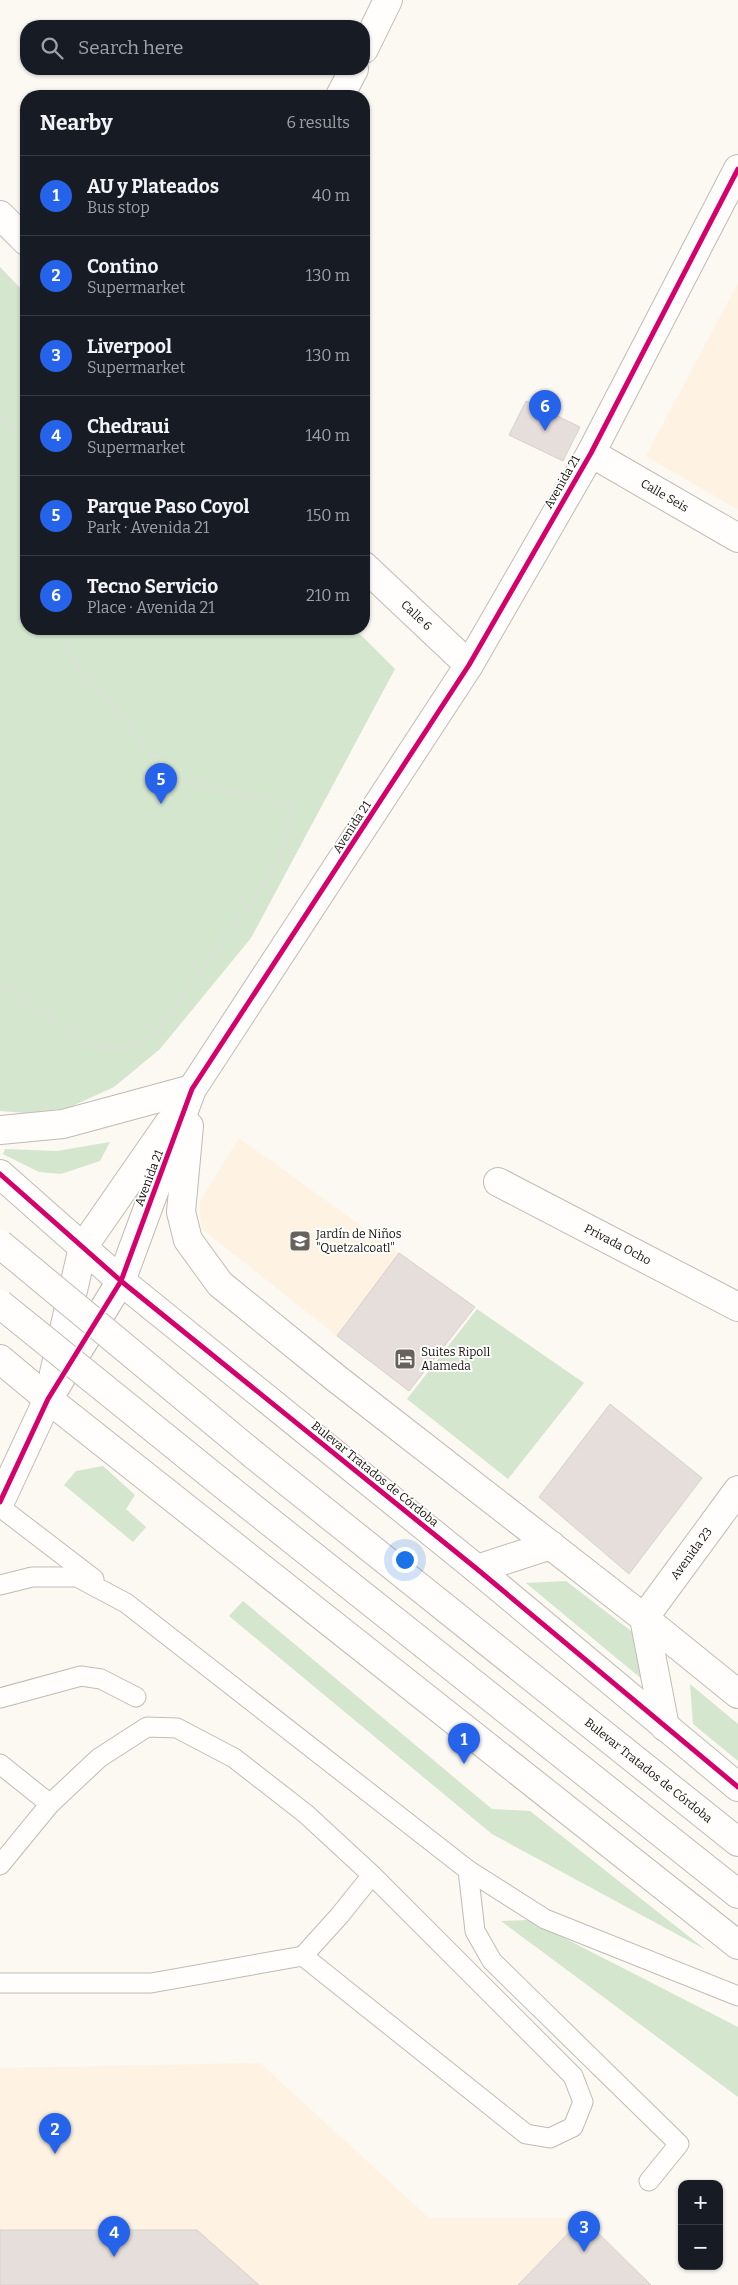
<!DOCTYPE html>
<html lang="en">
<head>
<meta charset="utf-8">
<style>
	:root { --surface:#171b24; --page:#242831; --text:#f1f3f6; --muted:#9ea1a6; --line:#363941; --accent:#2563eb }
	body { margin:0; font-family:Bitter,serif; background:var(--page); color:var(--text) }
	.controls { position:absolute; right:15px; bottom:15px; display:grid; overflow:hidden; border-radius:10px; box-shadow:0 1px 4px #0004 }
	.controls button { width:45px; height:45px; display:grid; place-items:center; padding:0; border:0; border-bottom:1px solid var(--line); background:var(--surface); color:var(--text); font:25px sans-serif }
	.you { position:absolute; left:404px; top:1559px; width:18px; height:18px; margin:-12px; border:4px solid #fff; border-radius:50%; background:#1a73e8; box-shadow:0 0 0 8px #1a73e833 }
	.badge { display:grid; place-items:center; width:32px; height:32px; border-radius:50%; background:var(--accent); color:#fff; font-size:16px; font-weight:700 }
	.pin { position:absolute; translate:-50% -41px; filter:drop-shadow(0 1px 2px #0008) }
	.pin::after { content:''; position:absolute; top:26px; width:18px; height:15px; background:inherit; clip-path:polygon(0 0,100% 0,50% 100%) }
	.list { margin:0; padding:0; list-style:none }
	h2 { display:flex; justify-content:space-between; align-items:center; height:65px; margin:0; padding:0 20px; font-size:21px }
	h2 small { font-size:16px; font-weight:400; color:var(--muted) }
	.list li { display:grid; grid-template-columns:32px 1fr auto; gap:15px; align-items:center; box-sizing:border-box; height:80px; padding:0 20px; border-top:1px solid var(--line) }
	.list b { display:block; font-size:19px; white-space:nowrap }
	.list p { margin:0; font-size:16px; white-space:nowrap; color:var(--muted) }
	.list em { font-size:16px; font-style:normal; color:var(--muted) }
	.icon { flex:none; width:28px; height:28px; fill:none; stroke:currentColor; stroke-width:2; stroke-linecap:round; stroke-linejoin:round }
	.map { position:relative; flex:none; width:738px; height:2285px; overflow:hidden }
	.search { position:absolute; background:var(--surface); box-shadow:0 1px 4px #0004; left:20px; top:20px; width:350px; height:55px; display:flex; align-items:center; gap:12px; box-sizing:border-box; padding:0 18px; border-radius:20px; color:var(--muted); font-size:19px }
	.panel { position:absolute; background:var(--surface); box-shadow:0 1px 4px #0004; left:20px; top:90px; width:350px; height:545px; border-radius:20px }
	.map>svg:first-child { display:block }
	.built { fill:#fef3e2 }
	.green { fill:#d4e6ce }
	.building { fill:#e6deda; stroke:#d8d0cc }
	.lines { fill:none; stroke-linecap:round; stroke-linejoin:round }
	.service-casing { stroke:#c0bbb4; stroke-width:21 }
	.minor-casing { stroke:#c0bbb4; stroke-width:30 }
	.tertiary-casing { stroke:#c0bbb4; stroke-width:30 }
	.secondary-casing { stroke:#c0bbb4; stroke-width:30 }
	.path { stroke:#e0dedd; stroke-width:3; stroke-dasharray:2.5 4; stroke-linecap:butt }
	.service { stroke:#fffefd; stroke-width:19 }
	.minor { stroke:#fffefd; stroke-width:28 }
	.tertiary { stroke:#fffefd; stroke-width:28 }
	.secondary { stroke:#fffefd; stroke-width:28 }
	.secondary-bridge-casing { stroke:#c0bbb4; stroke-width:30; stroke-linecap:butt }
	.secondary-bridge { stroke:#fffefd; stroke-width:28 }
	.cycleway-casing { stroke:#fff; stroke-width:8 }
	.cycleway { stroke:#d6006c; stroke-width:5 }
	.labels { text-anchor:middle; stroke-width:4; stroke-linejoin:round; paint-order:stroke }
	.street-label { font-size:12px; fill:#171109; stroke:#fff }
	.poi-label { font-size:12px; fill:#171109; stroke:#fff; text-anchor:start }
</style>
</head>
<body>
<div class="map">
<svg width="738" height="2285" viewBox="0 0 738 2285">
	<rect width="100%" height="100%" fill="#fcf8f2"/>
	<g class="built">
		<polygon points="738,283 738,510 646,456"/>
		<polygon points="239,1138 399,1253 337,1336 202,1229 199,1203"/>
		<polygon points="260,2063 429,2218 583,2218 518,2285 259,2285 197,2230 0,2230 0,2068"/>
	</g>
	<g class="green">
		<polygon points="0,267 26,294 26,629 355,629 395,669 251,938 160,1049 114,1087 68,1108 26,1113 0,1111"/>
		<polygon points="110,1142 100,1161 61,1174 39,1172 3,1154 5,1149 57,1151"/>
		<polygon points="477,1309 584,1383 508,1479 407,1399"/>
		<polygon points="103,1466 135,1495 126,1509 146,1527 133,1542 64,1485 76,1471"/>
		<polygon points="566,1581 635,1634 643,1680 526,1583"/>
		<polygon points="243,1601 492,1809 530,1811 706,1950 492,1834 229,1616"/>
		<polygon points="690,1684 738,1724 738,1761 693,1724"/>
		<polygon points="529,1920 738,2027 738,2097 501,1921"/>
	</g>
	<g class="building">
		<polygon points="526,401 580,427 563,461 509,435"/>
		<polygon points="399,1253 475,1307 409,1391 337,1336"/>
		<polygon points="610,1404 702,1478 629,1574 539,1497"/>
		<polygon points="583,2218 651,2285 518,2285"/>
		<polygon points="0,2230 197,2230 259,2285 0,2285"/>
	</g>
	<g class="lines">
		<g class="service-casing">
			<g id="service">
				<polyline points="0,1507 94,1579"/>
				<polyline points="0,1585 32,1577 77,1577 126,1603 468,1870 545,1919 738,1996"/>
				<polyline points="0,1698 81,1676 101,1679 136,1697"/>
				<polyline points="0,1764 50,1804"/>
				<polyline points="0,1865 50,1804 99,1758 147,1727 177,1728 234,1758 306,1814 372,1875 340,1915 303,1956"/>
				<polyline points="468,1870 475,1931 492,1961 679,2144 649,2181"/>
				<polyline points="0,1983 151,1983 303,1956 526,2134 550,2138 573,2127 583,2102 573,2076 372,1875"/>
			</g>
		</g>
		<g class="minor-casing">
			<g id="minor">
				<polyline points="0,215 26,241"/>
				<path id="s1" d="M591 453 738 538"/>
				<path id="s2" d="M498 1182 738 1307"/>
				<path id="s3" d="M644 1618 738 1490"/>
			</g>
		</g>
		<g class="tertiary-casing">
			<g id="tertiary">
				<polyline points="364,49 388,0"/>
				<polyline points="340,96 354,69"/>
				<path id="s4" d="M364 566 469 665"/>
				<polyline points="189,1126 181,1212 188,1240 220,1284 337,1379 644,1618 738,1694"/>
				<polyline points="0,1130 63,1124 192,1089"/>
				<polyline points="0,1174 121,1281 477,1569 738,1787"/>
				<polyline points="0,1359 48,1399 738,1945"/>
				<polyline points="54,1373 83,1247 169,1123"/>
				<polyline points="0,1502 48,1399 121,1281 192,1089 469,665 591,453 738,169"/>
				<polyline points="477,1569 551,1545"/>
				<polyline points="644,1618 665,1727"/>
			</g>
		</g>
		<g class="secondary-casing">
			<g id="secondary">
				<path id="s5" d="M254 1455 738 1842"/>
				<polyline points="230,1490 738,1894"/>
			</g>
		</g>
		<g class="path">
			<polyline points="0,418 26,440"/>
			<polyline points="0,983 89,1045 135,1048 160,1028 275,870 293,805 173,778 86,677 64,645 62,629"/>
		</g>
		<use href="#service" class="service"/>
		<use href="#minor" class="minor"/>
		<use href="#tertiary" class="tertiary"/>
		<use href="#secondary" class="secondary"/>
		<g class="secondary-bridge-casing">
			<g id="secondary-bridge">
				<polyline points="0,1244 254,1455"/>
				<polyline points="0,1304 230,1490"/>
			</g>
		</g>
		<use href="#secondary-bridge" class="secondary-bridge"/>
		<g class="cycleway-casing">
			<g id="cycleway">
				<polyline points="0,1174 121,1281 477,1569 738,1787"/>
				<polyline points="0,1502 48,1399 121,1281 192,1089 469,665 591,453 738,169"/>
			</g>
		</g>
		<use href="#cycleway" class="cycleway"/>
	</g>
	<defs>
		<g id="school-square" transform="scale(1.125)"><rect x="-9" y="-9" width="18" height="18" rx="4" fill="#67625b" stroke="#fff"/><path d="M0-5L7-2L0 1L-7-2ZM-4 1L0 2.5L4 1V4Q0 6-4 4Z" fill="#fff"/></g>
		<g id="hotel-square" transform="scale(1.125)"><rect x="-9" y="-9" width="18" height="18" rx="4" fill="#67625b" stroke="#fff"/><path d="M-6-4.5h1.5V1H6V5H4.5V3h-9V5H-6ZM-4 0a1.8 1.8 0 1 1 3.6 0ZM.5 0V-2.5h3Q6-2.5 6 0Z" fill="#fff"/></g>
	</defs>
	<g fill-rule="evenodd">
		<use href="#school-square" x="300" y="1241"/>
		<use href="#hotel-square" x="405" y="1359"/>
	</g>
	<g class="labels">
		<g class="street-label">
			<text transform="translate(562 482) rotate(-60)" y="4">Avenida 21</text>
			<text dy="4" stroke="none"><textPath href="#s1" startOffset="85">Calle Seis</textPath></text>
			<text dy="4" stroke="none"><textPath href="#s4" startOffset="72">Calle 6</textPath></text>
			<text transform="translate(352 827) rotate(-57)" y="4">Avenida 21</text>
			<text transform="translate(149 1178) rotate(-69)" y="4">Avenida 21</text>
			<text dy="4" stroke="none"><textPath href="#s2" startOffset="135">Privada Ocho</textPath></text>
			<text transform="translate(375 1474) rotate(39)" y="4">Bulevar Tratados de Córdoba</text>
			<text dy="4" stroke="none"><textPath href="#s3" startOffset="80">Avenida 23</textPath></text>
			<text dy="4" stroke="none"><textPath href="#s5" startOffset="505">Bulevar Tratados de Córdoba</textPath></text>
		</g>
		<g class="poi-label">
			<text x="316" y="1238">Jardín de Niños<tspan x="316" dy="14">"Quetzalcoatl"</tspan></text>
			<text x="421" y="1356">Suites Ripoll<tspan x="421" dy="14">Alameda</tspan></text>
		</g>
	</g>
</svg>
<div class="controls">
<button>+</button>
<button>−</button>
</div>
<div class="you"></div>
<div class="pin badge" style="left:464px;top:1764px">1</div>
<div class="pin badge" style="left:55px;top:2154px">2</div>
<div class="pin badge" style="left:584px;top:2252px">3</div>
<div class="pin badge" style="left:114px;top:2257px">4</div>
<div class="pin badge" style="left:161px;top:804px">5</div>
<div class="pin badge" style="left:545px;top:431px">6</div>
<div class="search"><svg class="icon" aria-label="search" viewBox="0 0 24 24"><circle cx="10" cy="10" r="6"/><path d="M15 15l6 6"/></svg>Search here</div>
<section class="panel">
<h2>Nearby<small>6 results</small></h2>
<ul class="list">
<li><span class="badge">1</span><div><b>AU y Plateados</b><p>Bus stop</p></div><em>40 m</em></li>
<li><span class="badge">2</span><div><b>Contino</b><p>Supermarket</p></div><em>130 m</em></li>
<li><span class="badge">3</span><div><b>Liverpool</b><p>Supermarket</p></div><em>130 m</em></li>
<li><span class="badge">4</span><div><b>Chedraui</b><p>Supermarket</p></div><em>140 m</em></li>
<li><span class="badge">5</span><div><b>Parque Paso Coyol</b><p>Park · Avenida 21</p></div><em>150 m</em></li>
<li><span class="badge">6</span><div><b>Tecno Servicio</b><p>Place · Avenida 21</p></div><em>210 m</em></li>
</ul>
</section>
</div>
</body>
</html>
